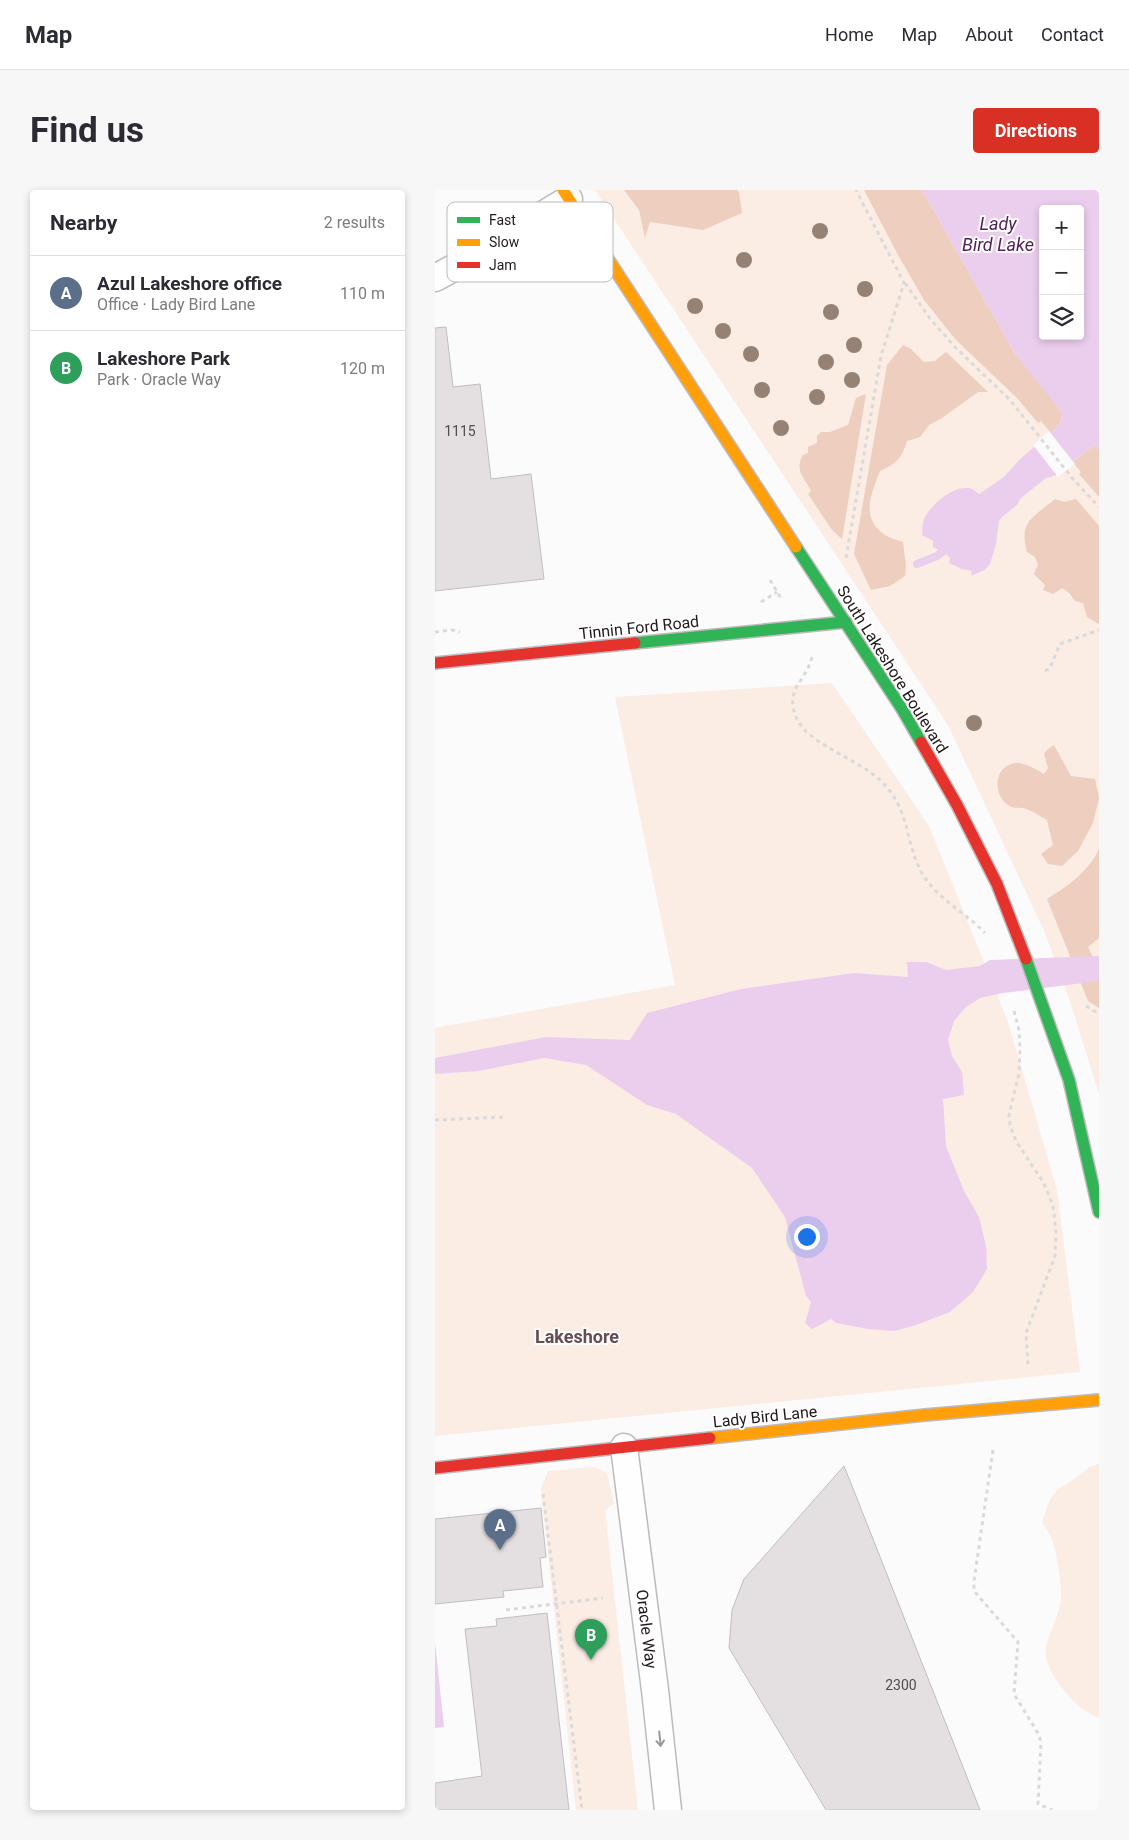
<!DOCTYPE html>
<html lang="en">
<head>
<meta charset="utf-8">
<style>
	:root { --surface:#fff; --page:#f7f7f7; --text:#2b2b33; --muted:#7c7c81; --line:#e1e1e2; --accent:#d93025 }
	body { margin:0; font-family:Roboto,sans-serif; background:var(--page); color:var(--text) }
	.controls { position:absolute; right:15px; top:15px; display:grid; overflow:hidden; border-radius:5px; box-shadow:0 2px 8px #0003 }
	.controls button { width:45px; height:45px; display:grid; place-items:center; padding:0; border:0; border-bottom:1px solid var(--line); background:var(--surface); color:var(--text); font:25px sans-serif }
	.you { position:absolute; left:371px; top:1046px; width:18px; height:18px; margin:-12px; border:4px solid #fff; border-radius:50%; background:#1a73e8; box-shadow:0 0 0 8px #1a73e833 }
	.badge { display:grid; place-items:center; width:32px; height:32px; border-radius:50%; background:var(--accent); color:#fff; font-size:16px; font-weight:700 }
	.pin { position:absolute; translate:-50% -41px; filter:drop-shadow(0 1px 2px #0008) }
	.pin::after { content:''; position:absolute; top:26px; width:18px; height:15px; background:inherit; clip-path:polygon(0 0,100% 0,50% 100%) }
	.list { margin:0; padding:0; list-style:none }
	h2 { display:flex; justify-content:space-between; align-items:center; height:65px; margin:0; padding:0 20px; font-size:21px }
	h2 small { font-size:16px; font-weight:400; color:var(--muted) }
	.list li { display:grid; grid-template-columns:32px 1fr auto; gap:15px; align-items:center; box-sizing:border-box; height:75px; padding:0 20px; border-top:1px solid var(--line) }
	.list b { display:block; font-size:19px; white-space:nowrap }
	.list p { margin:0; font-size:16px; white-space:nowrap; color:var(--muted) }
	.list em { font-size:16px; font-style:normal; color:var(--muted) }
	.icon { flex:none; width:28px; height:28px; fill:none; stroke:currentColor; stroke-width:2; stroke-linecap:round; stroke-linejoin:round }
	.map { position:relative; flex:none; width:664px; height:1620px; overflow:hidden; border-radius:5px }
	header { display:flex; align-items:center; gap:30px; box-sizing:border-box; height:70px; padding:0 25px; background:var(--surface); border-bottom:1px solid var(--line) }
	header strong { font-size:24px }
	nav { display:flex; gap:28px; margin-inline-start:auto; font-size:18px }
	.intro { display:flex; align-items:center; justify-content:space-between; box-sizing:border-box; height:120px; padding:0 30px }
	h1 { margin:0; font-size:35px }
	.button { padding:12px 22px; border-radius:5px; background:var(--accent); color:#fff; font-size:18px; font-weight:700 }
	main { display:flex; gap:30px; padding:0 30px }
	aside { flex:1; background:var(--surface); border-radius:5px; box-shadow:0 2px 8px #0003 }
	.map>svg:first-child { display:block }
	.green { fill:#fbece4 }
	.forest { fill:#eecebe }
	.water { fill:#ebceee; fill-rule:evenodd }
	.pier { fill:#fbfbfb }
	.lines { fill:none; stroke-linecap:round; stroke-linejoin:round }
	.stream { stroke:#ebceee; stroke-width:8 }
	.building { fill:#e4e0e2; stroke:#c2bec0 }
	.street-casing { stroke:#bebabb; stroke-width:29 }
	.fast-casing { stroke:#bebabb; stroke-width:14 }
	.slow-casing { stroke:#bebabb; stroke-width:14 }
	.jam-casing { stroke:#bebabb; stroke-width:14 }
	.path { stroke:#dadada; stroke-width:3; stroke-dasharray:4 4; stroke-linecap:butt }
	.street { stroke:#fefefe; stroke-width:26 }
	.fast { stroke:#30b455; stroke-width:11 }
	.slow { stroke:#ff9f0a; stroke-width:11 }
	.jam { stroke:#e5322d; stroke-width:11 }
	.tree { fill:#968175 }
	.oneway { stroke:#9b9798 }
	.labels { text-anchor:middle; stroke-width:4; stroke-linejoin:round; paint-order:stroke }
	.number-label { font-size:14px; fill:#534b4d }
	.street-label { font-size:16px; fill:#23191b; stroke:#fff }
	.water-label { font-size:18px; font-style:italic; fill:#53215a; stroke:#fff }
	.neighbourhood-label { font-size:18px; font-weight:bold; fill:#654d52; stroke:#fff }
	.key { fill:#fff; stroke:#bdbabb; stroke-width:1 }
	.key-label { font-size:14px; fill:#23191b }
</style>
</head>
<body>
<header>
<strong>Map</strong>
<nav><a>Home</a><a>Map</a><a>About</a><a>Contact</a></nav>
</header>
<div class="intro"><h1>Find us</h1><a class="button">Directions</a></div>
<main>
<aside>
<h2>Nearby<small>2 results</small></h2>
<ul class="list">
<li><span class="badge" style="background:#5c6f8a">A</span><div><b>Azul Lakeshore office</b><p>Office · Lady Bird Lane</p></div><em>110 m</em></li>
<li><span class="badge" style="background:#2e9e5b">B</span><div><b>Lakeshore Park</b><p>Park · Oracle Way</p></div><em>120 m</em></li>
</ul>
</aside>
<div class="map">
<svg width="664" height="1620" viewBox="0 0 664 1620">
	<rect width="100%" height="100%" fill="#fbfbfb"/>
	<g class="green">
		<polygon points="160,0 515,0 581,131 664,199 664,904 635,811 610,743 513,535"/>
		<polygon points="397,493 494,636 573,832 622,1000 645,1182 0,1246 0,838 240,795 180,507"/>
		<path d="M664 1274V1528C643 1522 607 1481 611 1458 614 1440 626 1425 626 1406 626 1390 622 1364 617 1349 614 1343 610 1337 607 1332L615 1309 623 1299 641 1288 654 1277Z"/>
		<polygon points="160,1277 172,1283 179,1314 170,1320 203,1620 141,1620 106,1298 113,1281"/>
	</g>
	<g class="forest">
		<polygon points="189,0 302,0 304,2 307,23 268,40 215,32 210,48 204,20"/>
		<path d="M429 0H487L579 162 627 222C627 231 623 237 616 243L606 231 603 233 582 208 521 150 489 110 463 65Z"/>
		<path d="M468 155 476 159 489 172 500 171 511 162 553 202H543L507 228 494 235 485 247 472 251C467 268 461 274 445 281 436 304 425 328 450 345 454 348 462 350 468 352L471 376 470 386 455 396 436 400 419 364 452 175Z"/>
		<path d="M431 204 407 349 397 340 373 304 376 301C369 286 359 281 368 265L373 263V257L382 253V246L386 242H395L413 235 421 208Z"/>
		<polygon points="659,255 664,260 664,307 644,284 646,282 638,272"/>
		<path d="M620 309 629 312 641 309 664 336V434L652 427 648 413 640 411 634 403 627 398 618 404 608 400 610 395 599 384 603 375 600 367 592 362C583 331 599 327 620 309Z"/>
		<path d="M619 555 636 586 660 589 664 608 658 633 643 661 627 676 613 674 606 664 618 655 612 630C605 626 598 621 591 619 584 616 579 620 573 615 559 605 558 581 576 574 586 570 601 579 609 584L613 578 609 564 612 560Z"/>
		<path d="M664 659V748L653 757 664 780V818L653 811 612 709C633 696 653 682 664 659Z"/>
	</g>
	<g class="water">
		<path d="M487 0H664V260L659 255 622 285 611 288 586 308 582 315 567 327 564 331 561 354 555 374 550 380 536 386 537 381 527 379 514 373 515 368 511 364 498 357V351L487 345C488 340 487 334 489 329 495 316 515 298 530 298 536 297 540 301 544 304L569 287 583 271 618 241 623 236 627 227 626 222 579 162ZM608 19H645V146H608Z"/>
		<polygon points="664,766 664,791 568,803 545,808 531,817 519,831 513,850 517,866 527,882 529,905 508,909 511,956 529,1001 544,1027 551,1056 552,1079 538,1102 515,1122 481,1135 459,1141 433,1139 401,1133 396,1129 377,1139 370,1133 376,1112 371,1106 350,1027 317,978 241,924 212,915 151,875 109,868 44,881 0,884 0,868 111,847 195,850 212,823 306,799 419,783 473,787 472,772 491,772 511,780 545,776 555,770"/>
		<polygon points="0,1452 9,1537 0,1538"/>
	</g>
	<polygon class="pier" points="614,241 640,274 623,287 598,255"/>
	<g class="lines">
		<polyline class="stream" points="482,374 502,366 515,356"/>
	</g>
	<g class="building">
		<polygon points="11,137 18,197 45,194 56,289 96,284 109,389 0,401 0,138"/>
		<polygon points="409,1276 421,1306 545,1620 391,1620 294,1458 297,1420 309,1389"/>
		<polygon points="106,1318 111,1367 105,1368 108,1397 68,1401 69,1407 0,1414 0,1329"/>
		<polygon points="112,1423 134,1620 0,1620 0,1593 47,1586 30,1439 62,1436 61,1429"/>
	</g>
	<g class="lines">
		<g class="street-casing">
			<g id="street">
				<polyline points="0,88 35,69 134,9"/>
				<polyline points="189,1257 220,1500 233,1620"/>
			</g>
		</g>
		<g class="fast-casing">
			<g id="fast">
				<polyline points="361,357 467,519 486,552"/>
				<polyline points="200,453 411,432"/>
				<polyline points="591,769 634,890 664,1022"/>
			</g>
		</g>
		<g class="slow-casing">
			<g id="slow">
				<polyline points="128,0 361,357"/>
				<polyline points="275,1248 490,1225 664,1210"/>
			</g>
		</g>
		<g class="jam-casing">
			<g id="jam">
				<polyline points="0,473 200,453"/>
				<polyline points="486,552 522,615 562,694 591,769"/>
				<polyline points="0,1278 275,1248"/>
			</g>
		</g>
		<g class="path">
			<polyline points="470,93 496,130 520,157 575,210 638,289 664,317"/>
			<polyline points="411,368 446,166 469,93 421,0"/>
			<polyline points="335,390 347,410"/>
			<polyline points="326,412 342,402"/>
			<polyline points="0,442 17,440 25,442"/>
			<path d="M377 467C371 492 348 499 362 529 373 554 425 570 446 591 476 620 469 651 487 683 502 709 530 722 550 743"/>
			<polyline points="610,481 615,478 625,454 664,440"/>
			<polyline points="651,816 664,824"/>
			<polyline points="579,821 584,840 585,859 584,883 574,925 575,935 581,951 608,992 618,1015 621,1042 620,1066 591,1143 593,1175"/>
			<polyline points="0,930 72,927"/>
			<polyline points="558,1260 539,1391 539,1401 583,1452 579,1504 604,1545 606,1552 603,1614 617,1620"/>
			<polyline points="108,1304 147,1620"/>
			<polyline points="71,1420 168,1408"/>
		</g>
		<use href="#street" class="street"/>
		<use href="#fast" class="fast"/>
		<use href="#slow" class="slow"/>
		<use href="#jam" class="jam"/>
	</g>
	<g class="tree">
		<circle cx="385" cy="41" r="8"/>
		<circle cx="309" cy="70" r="8"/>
		<circle cx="430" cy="99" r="8"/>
		<circle cx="260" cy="116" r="8"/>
		<circle cx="396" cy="122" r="8"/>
		<circle cx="288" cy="141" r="8"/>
		<circle cx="419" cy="155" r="8"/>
		<circle cx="316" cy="164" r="8"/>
		<circle cx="391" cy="172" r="8"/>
		<circle cx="417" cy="190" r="8"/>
		<circle cx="327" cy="200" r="8"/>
		<circle cx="382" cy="207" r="8"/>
		<circle cx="346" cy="238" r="8"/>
		<circle cx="539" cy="533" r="8"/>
	</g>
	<defs><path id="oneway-shaft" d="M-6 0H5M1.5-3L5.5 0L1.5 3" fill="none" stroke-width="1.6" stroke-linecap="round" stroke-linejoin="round" transform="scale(1.25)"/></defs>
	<use class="oneway" href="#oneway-shaft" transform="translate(225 1549) rotate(84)"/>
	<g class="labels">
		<g class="number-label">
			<text x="25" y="246">1115</text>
			<text x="466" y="1500">2300</text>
		</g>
		<g class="street-label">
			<text transform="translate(204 437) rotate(-6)" y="6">Tinnin Ford Road</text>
			<text transform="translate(458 479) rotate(58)" y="6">South Lakeshore Boulevard</text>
			<text transform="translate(330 1226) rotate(-6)" y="6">Lady Bird Lane</text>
			<text transform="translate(212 1439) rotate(83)" y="6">Oracle Way</text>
		</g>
		<g class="water-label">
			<text x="563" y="40">Lady<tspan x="563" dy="21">Bird Lake</tspan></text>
		</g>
		<g class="neighbourhood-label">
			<text x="142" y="1153">Lakeshore</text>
		</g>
	</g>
	<rect x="12" y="12" width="166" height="80" rx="8" class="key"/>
	<rect x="22" y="27" width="23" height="6" fill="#30b455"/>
	<rect x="22" y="49" width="23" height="7" fill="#ff9f0a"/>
	<rect x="22" y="72" width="23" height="6" fill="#e5322d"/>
	<g class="key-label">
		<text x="54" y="35">Fast</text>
		<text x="54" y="57">Slow</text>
		<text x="54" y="80">Jam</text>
	</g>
</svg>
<div class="controls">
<button>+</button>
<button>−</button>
<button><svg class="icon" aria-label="layers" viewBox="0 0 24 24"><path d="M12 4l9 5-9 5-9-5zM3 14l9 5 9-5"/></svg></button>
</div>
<div class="you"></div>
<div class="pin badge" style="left:65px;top:1360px;background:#5c6f8a">A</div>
<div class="pin badge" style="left:156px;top:1470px;background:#2e9e5b">B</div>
</div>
</main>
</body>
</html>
